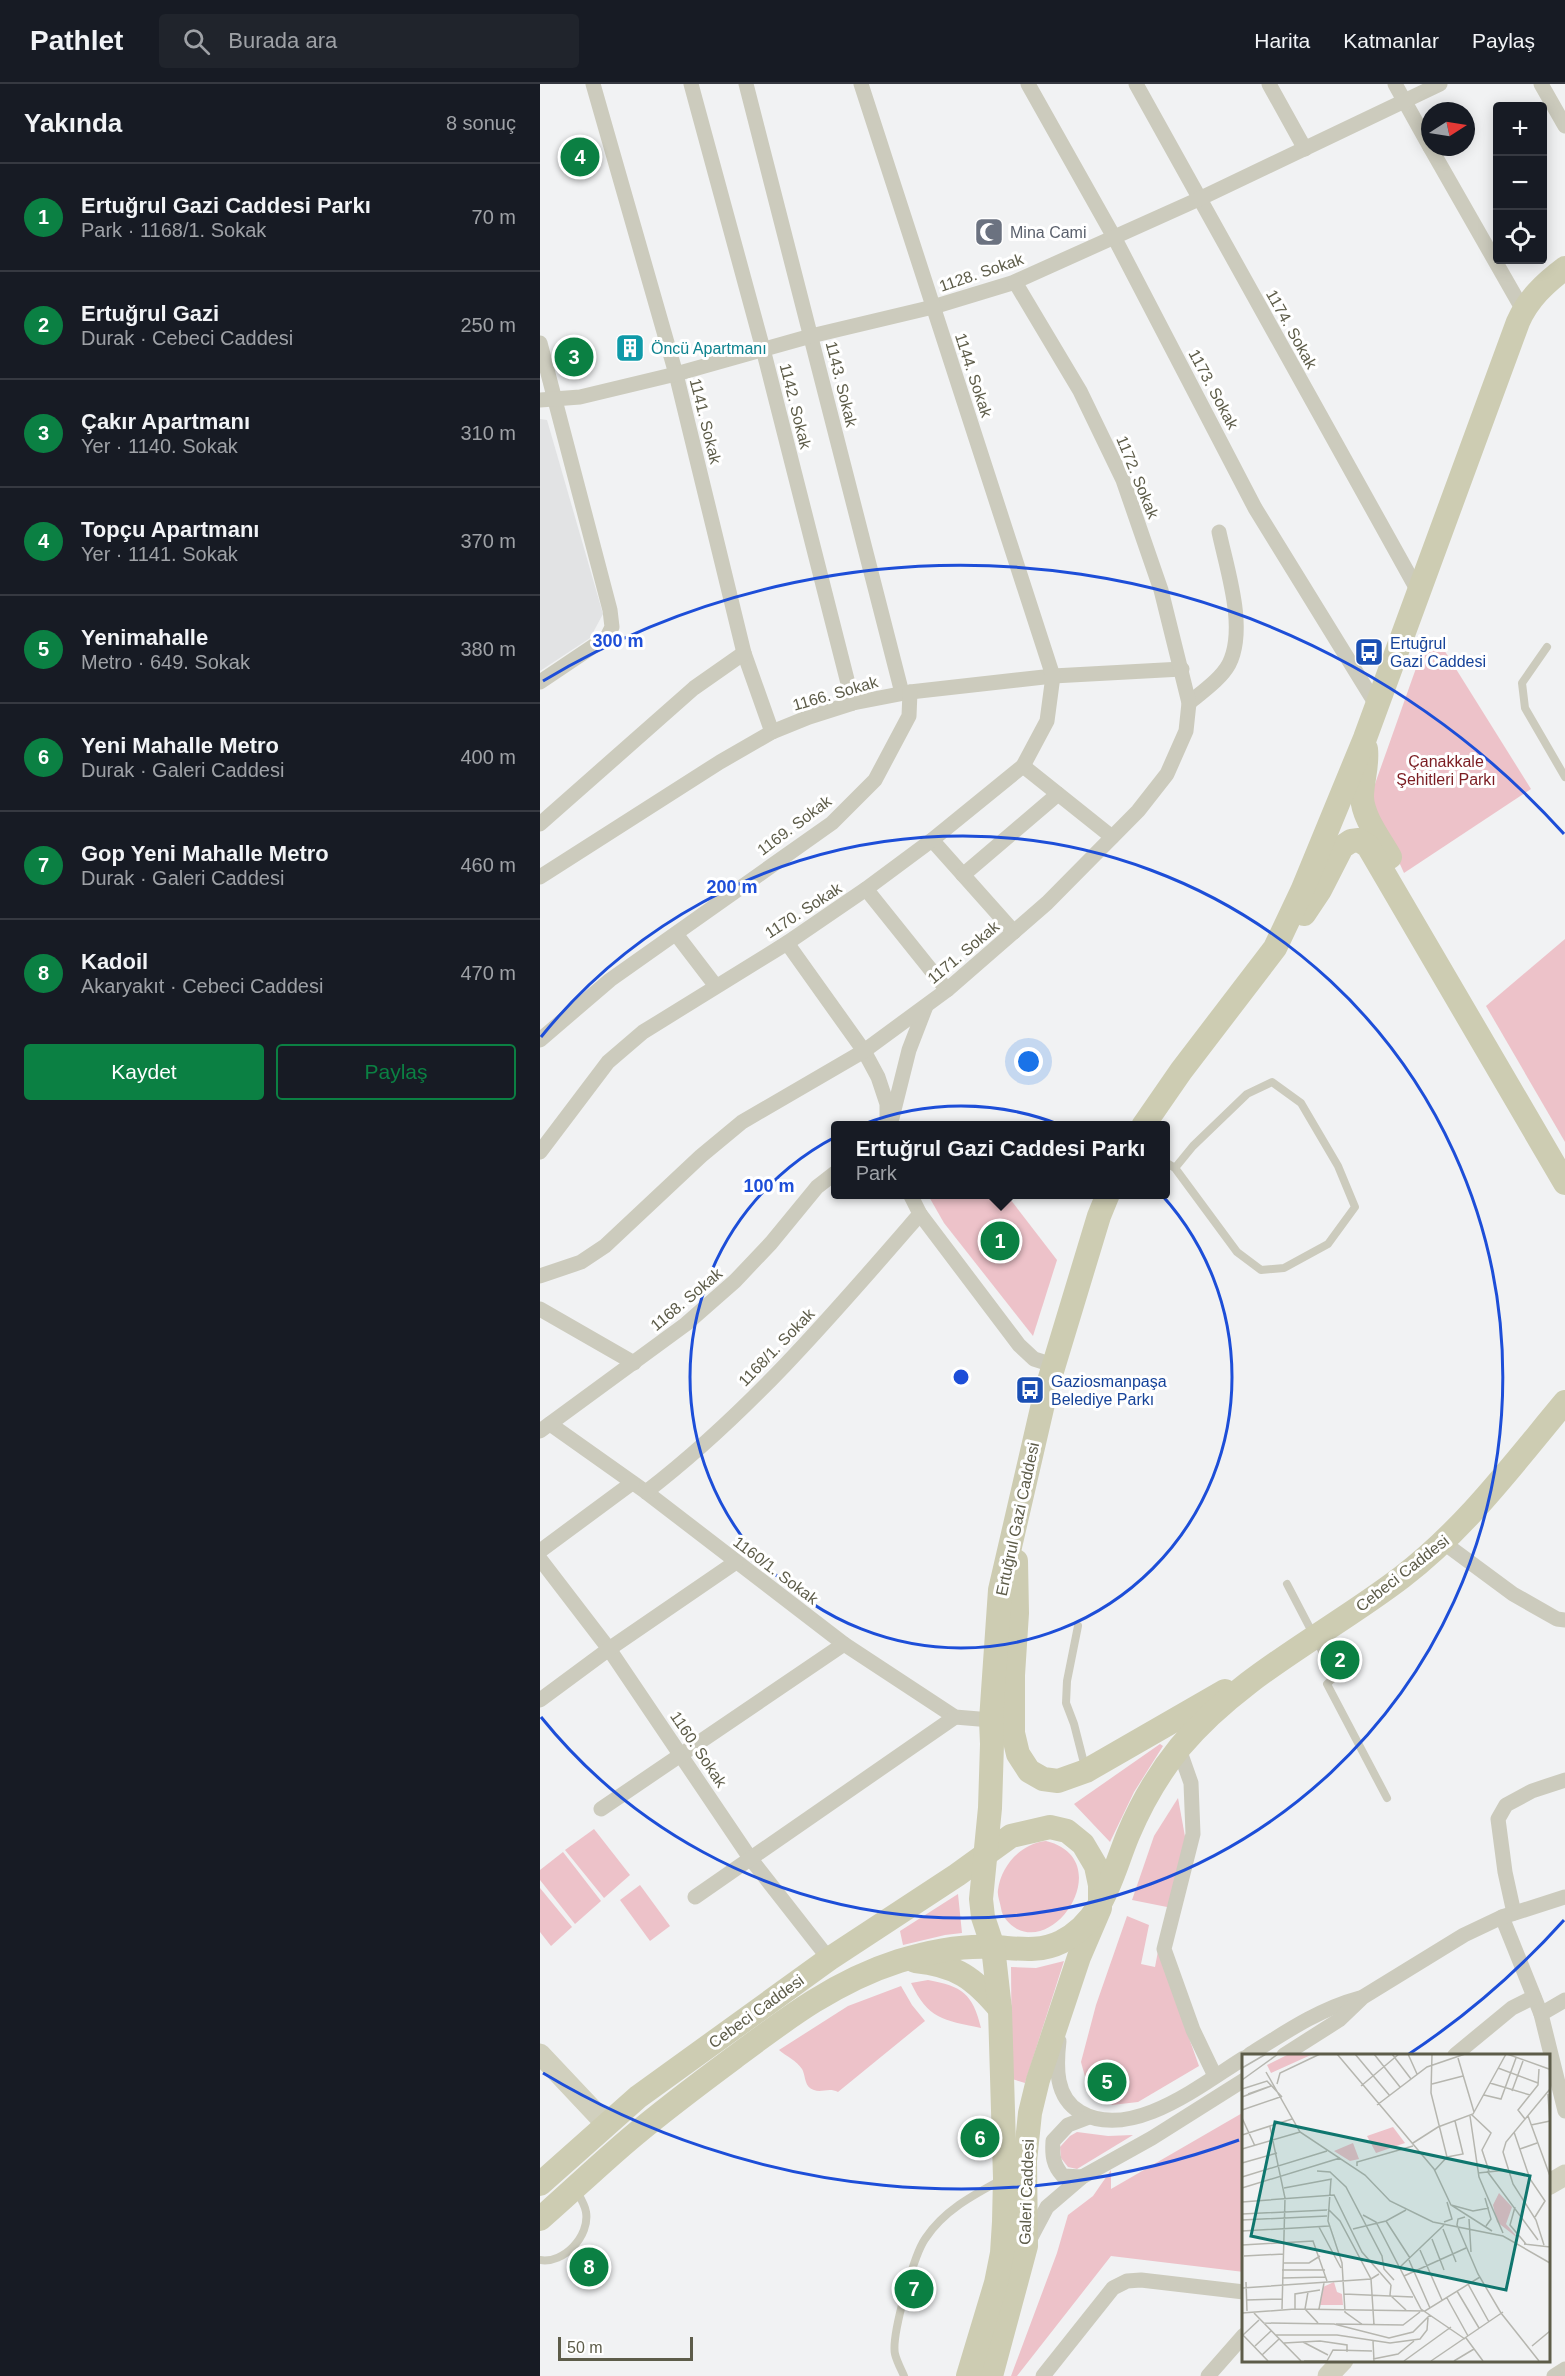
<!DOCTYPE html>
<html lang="tr">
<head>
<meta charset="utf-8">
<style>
	:root { --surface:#171b24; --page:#20242c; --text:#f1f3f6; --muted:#9ea1a6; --line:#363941; --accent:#0b8043 }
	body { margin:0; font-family:Arial,sans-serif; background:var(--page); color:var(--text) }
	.controls { position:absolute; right:18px; top:18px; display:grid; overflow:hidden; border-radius:6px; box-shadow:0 3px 15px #0003 }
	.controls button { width:54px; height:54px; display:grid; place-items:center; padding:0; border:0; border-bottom:2px solid var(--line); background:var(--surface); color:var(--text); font:30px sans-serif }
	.compass { position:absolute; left:881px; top:18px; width:54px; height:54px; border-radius:50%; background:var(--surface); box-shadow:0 3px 15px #0003; rotate:78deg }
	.scale { position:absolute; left:18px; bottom:15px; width:135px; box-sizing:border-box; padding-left:6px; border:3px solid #5d5c49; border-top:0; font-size:16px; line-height:21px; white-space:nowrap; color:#5d5c49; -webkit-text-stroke:4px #fff; paint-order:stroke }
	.you { position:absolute; left:489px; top:978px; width:21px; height:21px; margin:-15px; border:4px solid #fff; border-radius:50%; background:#1a73e8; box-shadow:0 0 0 9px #1a73e833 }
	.badge { display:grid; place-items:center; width:39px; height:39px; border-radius:50%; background:var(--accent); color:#fff; font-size:20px; font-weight:700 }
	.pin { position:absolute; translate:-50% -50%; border:3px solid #fff; box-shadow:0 2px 6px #0006 }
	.popup { position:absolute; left:291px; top:1037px; width:339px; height:78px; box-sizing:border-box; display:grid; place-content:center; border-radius:6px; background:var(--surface); filter:drop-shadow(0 2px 4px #0005); font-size:20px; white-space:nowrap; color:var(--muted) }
	.popup b { font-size:22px; color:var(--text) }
	.popup::after { content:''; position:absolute; left:50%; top:100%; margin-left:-12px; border:12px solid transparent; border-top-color:var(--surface) }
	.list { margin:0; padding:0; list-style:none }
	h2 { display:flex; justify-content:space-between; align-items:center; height:78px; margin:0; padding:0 24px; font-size:26px }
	h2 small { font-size:20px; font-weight:400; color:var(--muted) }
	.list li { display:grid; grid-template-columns:39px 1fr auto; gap:18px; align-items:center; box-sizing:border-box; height:108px; padding:0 24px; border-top:2px solid var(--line) }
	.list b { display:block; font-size:22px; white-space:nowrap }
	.list p { margin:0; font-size:20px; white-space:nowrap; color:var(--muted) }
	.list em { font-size:20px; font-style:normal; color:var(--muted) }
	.actions { display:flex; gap:12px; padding:18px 24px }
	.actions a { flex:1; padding:14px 0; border:2px solid var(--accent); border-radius:6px; text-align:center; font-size:21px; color:var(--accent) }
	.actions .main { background:var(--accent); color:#fff }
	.icon { flex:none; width:33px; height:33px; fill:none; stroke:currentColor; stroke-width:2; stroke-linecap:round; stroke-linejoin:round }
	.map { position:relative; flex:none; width:1025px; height:2292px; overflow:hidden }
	header { display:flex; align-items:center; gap:36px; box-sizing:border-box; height:84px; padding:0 30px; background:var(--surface); border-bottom:2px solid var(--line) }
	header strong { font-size:28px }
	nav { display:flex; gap:33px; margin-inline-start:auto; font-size:21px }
	.search { width:420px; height:54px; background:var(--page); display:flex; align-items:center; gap:15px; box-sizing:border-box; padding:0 21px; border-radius:6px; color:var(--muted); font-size:22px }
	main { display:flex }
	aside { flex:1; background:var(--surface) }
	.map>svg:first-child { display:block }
	.education { fill:#e2e3e4 }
	.green { fill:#edc2c9 }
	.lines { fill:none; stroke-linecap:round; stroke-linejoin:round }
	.lane { stroke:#cccbbd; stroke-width:8 }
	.street { stroke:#cccbbd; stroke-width:15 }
	.secondary { stroke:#d1d0be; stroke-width:21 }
	.primary { stroke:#cdccb2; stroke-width:24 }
	.ring { fill:none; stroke:#1d4ed8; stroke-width:3 }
	.labels { text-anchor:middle; stroke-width:6; stroke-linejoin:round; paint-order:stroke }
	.worship-label { font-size:16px; fill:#5b616d; stroke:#fff; text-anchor:start }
	.street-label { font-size:16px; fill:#5d5c49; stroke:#fff }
	.culture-label { font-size:16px; fill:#0d838f; stroke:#fff; text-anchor:start }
	.transit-label { font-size:16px; fill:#164399; stroke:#fff; text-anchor:start }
	.park-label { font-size:16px; fill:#7b1d22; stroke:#fff }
	.inset-road { fill:none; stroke:#b6b6af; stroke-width:1.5 }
	.view { fill:#0f766e; fill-opacity:0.15; stroke:#0f766e; stroke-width:3 }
	.inset-edge { fill:none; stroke:#5d5c49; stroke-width:3 }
	.centre { fill:#1d4ed8; stroke:#fff; stroke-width:3 }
	.ring-label { font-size:18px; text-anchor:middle; font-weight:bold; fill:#1d4ed8; stroke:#fff; stroke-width:6; stroke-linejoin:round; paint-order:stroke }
</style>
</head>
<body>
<header>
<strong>Pathlet</strong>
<div class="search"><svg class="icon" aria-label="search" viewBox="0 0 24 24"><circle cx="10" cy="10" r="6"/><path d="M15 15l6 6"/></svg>Burada ara</div>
<nav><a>Harita</a><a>Katmanlar</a><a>Paylaş</a></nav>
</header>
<main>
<aside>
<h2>Yakında<small>8 sonuç</small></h2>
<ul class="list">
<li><span class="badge">1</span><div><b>Ertuğrul Gazi Caddesi Parkı</b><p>Park · 1168/1. Sokak</p></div><em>70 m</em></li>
<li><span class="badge">2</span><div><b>Ertuğrul Gazi</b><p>Durak · Cebeci Caddesi</p></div><em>250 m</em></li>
<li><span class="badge">3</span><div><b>Çakır Apartmanı</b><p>Yer · 1140. Sokak</p></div><em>310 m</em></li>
<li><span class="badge">4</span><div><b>Topçu Apartmanı</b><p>Yer · 1141. Sokak</p></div><em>370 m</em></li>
<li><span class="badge">5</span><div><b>Yenimahalle</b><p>Metro · 649. Sokak</p></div><em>380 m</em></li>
<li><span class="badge">6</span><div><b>Yeni Mahalle Metro</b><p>Durak · Galeri Caddesi</p></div><em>400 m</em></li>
<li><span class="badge">7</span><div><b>Gop Yeni Mahalle Metro</b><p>Durak · Galeri Caddesi</p></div><em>460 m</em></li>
<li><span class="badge">8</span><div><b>Kadoil</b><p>Akaryakıt · Cebeci Caddesi</p></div><em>470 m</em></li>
</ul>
<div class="actions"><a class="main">Kaydet</a><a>Paylaş</a></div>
</aside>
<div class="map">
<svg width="1025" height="2292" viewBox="0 0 1025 2292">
	<rect width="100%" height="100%" fill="#f1f2f3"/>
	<polygon class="education" points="0,335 7,336 63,530 50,554 0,587"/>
	<g class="green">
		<polygon points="886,556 901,561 991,705 864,789 830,714"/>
		<polygon points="1025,855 1025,1058 946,922"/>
		<polygon points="388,1111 467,1111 517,1176 493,1252 404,1139"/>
		<polygon points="620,1660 623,1662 594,1708 570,1758 534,1720"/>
		<polygon points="638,1714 646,1758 632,1824 592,1816 614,1752"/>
		<polygon points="54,1745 90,1791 64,1814 25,1766"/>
		<path d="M506 1757C575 1774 521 1867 477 1845 469 1840 462 1833 461 1824 460 1818 457 1811 458 1806 461 1781 482 1759 506 1757Z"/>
		<polygon points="23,1768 61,1817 35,1840 0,1796 0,1786"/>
		<polygon points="100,1801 130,1842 110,1857 80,1816"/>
		<polygon points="0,1804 32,1843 11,1862 0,1848"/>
		<polygon points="418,1810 422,1849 405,1851 363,1861 360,1847"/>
		<polygon points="587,1832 609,1841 601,1880 615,1883 618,1867 659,1982 598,2018 572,2021 553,2012 547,2000 541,1978 556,1921"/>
		<polygon points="524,1877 485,1999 472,1995 471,1883 496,1884"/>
		<path d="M388 1896C422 1902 433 1910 441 1944 403 1936 388 1935 371 1899Z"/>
		<path d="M361 1902 372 1921 385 1937 298 2008C289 2003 282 2009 274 2006 264 2003 266 1992 262 1985 257 1977 246 1972 239 1966L308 1922Z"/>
		<polygon points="704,2028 704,2188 571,2172 477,2292 471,2292 517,2169 528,2131 553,2112 571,2086 571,2105"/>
		<polygon points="537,2048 568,2052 593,2051 537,2085 528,2083 521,2074 520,2063 530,2052"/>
	</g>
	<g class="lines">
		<g class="lane">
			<polyline points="1007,563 982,599 985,624 1025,693"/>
			<polyline points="625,1078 635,1084 697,1168 721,1186 744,1184 788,1160 815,1123 798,1082 761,1019 732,998 707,1010 653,1062 635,1084"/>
			<polyline points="747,1500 795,1592 787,1600 847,1714"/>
			<polyline points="538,1542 527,1597 526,1619 534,1640 545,1683"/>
			<path d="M0 2176C24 2180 50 2152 46 2128 45 2121 40 2113 36 2106"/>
			<path d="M364 2292C361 2285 357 2278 355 2270 351 2252 374 2171 385 2155 403 2127 433 2111 461 2096"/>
		</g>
		<g class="street">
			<polyline points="53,0 136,290 204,569 232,648"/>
			<polyline points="151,0 223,265 313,619"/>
			<polyline points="206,0 362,609"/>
			<polyline points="488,0 574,153 715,424 837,622"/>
			<polyline points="596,0 878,507"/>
			<polyline points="729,0 765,65"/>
			<polyline points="855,0 890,63"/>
			<polyline points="1001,0 1025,42"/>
			<polyline points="890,63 983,226"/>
			<polyline points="0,259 70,526 72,543 67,553 0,598"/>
			<polyline points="0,316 40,313 136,290 271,252 393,223 472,199 659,115 900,0"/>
			<path d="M649 619C662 608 681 595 689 580 707 544 687 486 679 448"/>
			<polyline points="483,682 572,753"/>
			<polyline points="0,740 154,604 204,569"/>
			<polyline points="392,756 474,848"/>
			<polyline points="423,791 518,710"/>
			<polyline points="0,793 180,678 232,648 269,633 313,619 370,608 513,592 642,585"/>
			<polyline points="326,805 407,906"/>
			<polyline points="136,850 175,901"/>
			<polyline points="247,859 324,967 338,993 347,1020 347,1042"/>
			<polyline points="0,956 70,896 292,739 335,696 369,632 370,608"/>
			<polyline points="352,1034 369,966 386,922"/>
			<polyline points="0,1068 68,978 103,948 247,859 326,805 392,756 483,682 507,637 513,592 321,0"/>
			<polyline points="370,1110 380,1130 479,1261 494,1275 513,1281"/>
			<polyline points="0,1192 41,1178 65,1162 161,1072 202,1038 324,967 407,906 507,819 598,727 627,690 646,647 649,619 621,506 583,396 540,307 475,198"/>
			<polyline points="0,1225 94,1279"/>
			<polyline points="10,1340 106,1408 304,1560 415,1633 451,1636"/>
			<polyline points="0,1347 146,1240 195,1197 231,1159 277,1103 295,1089"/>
			<path d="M106 1408C210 1328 295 1228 380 1130"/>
			<polyline points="904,1459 973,1510 1017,1535 1025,1536"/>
			<polyline points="0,1467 92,1399"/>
			<polyline points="0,1475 69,1565 210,1774 289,1875"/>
			<polyline points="0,1616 69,1565 196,1478"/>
			<polyline points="639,1665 651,1699 653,1750 624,1865 653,1946 675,1992"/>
			<polyline points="61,1725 304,1560"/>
			<polyline points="155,1813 415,1633"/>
			<polyline points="974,1829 965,1788 958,1735 966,1721 992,1707 1025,1696"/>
			<polyline points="962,1833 1001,1930 1025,2027"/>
			<polyline points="1001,1930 1025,1916"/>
			<path d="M519 1957C516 1983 515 2013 540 2028 591 2058 662 2000 704 1974"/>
			<path d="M709 1971C744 1949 779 1925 820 1914"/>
			<polyline points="744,1971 799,1936 823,1913 924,1851 962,1833 1025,1813"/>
			<polyline points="915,1971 972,1924 994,1913"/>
			<path d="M542 2093 523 2092C513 2081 512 2071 513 2057L528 2041 549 2033"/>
			<polyline points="489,2157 507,2123 542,2093 612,2054 704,1996"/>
			<polyline points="503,2292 573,2204 587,2197 601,2196 704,2208"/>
			<polyline points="668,2292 704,2251"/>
			<polyline points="1014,2292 1025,2285"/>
		</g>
		<g class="secondary">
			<polyline points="0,1970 66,2040"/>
			<polyline points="1008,2101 1025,2091"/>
			<polyline points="788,2292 803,2276"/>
		</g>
		<g class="primary">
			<path d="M826 665C828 682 822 697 822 713 823 734 840 755 850 773"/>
			<polyline points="764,830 780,806 802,763 811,757 819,756 828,762 1025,1099"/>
			<path d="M603 1042 641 987 735 864 762 807 825 654 978 238C988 215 1005 199 1025 184"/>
			<polyline points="476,1477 477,1529 473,1591 473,1649 478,1670 489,1687 503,1695 518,1697 546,1687 685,1607"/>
			<path d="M375 1877C416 1881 434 1894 460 1925"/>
			<polyline points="0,2100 98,2013 289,1875 417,1791 471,1752 510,1743 527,1747 543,1760 556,1782 560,1801 560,1824 539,1873 498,1996 490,2029 485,2077 486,2162 451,2292"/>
			<path d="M0 2135C31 2108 61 2079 92 2053 125 2025 160 1999 195 1973 247 1934 296 1897 359 1877 388 1868 423 1861 453 1863 476 1864 499 1869 521 1858 564 1836 571 1792 588 1751 601 1720 619 1689 640 1663 700 1591 789 1549 862 1493 926 1444 974 1379 1025 1318"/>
			<polyline points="428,2292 456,2199 462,2169 464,2138 465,2094 460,1925 453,1863 443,1833 441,1815 450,1724 452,1660 451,1636 460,1506 506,1307 559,1132 568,1110"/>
		</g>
	</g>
	<g class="ring">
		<circle cx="421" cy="1293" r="271"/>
		<path d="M1 953A541 541 0 1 1 1 1633"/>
		<path d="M1024 1836A812 812 0 0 1 869 1970M699 2056A812 812 0 0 1 3 1989M3 597A812 812 0 0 1 1024 750"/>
	</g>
	<defs>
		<g id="mosque-square" transform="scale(1.5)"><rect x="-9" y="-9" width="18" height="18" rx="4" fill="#6b7280" stroke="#fff"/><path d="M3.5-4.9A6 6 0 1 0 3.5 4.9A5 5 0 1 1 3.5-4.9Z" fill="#fff"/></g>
		<g id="building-square" transform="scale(1.5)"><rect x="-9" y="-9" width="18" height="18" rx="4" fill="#0f9aa8" stroke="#fff"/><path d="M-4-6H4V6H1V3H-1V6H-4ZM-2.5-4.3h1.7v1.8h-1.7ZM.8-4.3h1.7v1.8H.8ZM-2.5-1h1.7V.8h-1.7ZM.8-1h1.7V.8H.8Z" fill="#fff"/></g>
		<g id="bus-square" transform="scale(1.5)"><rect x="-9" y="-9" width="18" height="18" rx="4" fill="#1a4fb4" stroke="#fff"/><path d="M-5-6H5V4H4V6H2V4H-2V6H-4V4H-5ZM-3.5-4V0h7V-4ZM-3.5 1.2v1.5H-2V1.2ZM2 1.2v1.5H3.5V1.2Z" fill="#fff"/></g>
	</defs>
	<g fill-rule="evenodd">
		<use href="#mosque-square" x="449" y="148"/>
		<use href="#building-square" x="90" y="264"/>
		<use href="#bus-square" x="829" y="568"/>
		<use href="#bus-square" x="490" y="1306"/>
	</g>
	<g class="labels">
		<g class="worship-label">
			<text x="470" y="154">Mina Cami</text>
		</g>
		<g class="street-label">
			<text transform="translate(441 188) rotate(-19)" y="6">1128. Sokak</text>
			<text transform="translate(752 245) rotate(61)" y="6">1174. Sokak</text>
			<text transform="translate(434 291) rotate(72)" y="6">1144. Sokak</text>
			<text transform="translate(302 300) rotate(76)" y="6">1143. Sokak</text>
			<text transform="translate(674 305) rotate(62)" y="6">1173. Sokak</text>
			<text transform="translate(256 322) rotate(76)" y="6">1142. Sokak</text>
			<text transform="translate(166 337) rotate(76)" y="6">1141. Sokak</text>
			<text transform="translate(598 393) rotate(68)" y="6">1172. Sokak</text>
			<text transform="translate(295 609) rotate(-16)" y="6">1166. Sokak</text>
			<text transform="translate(254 741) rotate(-37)" y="6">1169. Sokak</text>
			<text transform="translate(263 826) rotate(-33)" y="6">1170. Sokak</text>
			<text transform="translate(423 868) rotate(-40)" y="6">1171. Sokak</text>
			<text transform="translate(146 1215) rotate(-40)" y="6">1168. Sokak</text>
			<text transform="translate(236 1263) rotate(-46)" y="6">1168/1. Sokak</text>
			<text transform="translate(477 1435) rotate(-78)" y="6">Ertuğrul Gazi Caddesi</text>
			<text transform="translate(236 1486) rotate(37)" y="6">1160/1. Sokak</text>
			<text transform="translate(862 1489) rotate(-38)" y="6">Cebeci Caddesi</text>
			<text transform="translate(159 1665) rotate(56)" y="6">1160. Sokak</text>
			<text transform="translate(216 1927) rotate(-36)" y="6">Cebeci Caddesi</text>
			<text transform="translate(486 2108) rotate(-88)" y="6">Galeri Caddesi</text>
		</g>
		<g class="culture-label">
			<text x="111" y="270">Öncü Apartmanı</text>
		</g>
		<g class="transit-label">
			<text x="850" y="565">Ertuğrul<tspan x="850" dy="18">Gazi Caddesi</tspan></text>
			<text x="511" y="1303">Gaziosmanpaşa<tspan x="511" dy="18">Belediye Parkı</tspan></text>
		</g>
		<g class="park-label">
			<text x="906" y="683">Çanakkale<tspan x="906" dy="18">Şehitleri Parkı</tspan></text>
		</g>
	</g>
	<g transform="translate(702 1970)">
		<rect width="308" height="308" fill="#f1f2f3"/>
		<path d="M47 0H71L29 19 25 11ZM151 73 163 89 134 99 125 82ZM111 89 117 105 108 107 92 97ZM257 139 270 153 264 170 277 185 255 168 251 151ZM92 228 95 238 100 240 101 251H78L81 233Z" fill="#edc2c9"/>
		<path class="inset-road" d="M95 0 192 115 209 151 250 177M113 0 148 42M132 0 158 33M150 0 169 25M166 0 175 20M190 0 189 39 205 103 193 116M265 0 307 15M307 0 308 32M216 4 232 58M0 14 24 0M256 14 296 29M24 18 58 78 123 121 148 147 191 168 261 182 308 209M0 26 36 0M248 29 288 41M35 30 38 19 78 0M190 30 221 22M119 32 157 0M0 35 25 27 40 43M270 37 281 7M6 40 26 33M306 40 308 70M242 41 259 45 274 4M0 43 29 32M135 51 185 13 223 0M0 56 38 43M230 61 249 79 240 96 247 117M228 62 237 123 261 179M286 62 308 122M0 64 13 92M283 65 276 56 296 31 297 15M289 71 308 67M28 73 43 144 40 255M272 78 288 125 303 147 293 163M0 81 50 65M171 89 196 73 231 60 264 0M0 95 58 78M278 95 295 89M205 103 221 100 213 67M0 109 35 99M115 112V108L171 92M75 117 88 118 104 133 140 202 142 215 152 226M245 117 296 186M236 119 265 116M0 123 85 97M89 125 86 167 100 209 103 258 121 271M0 134 98 104M42 134 90 125M243 144 249 165 244 172M0 148 92 141 120 198 149 231M209 151 231 157 247 154M273 153 268 171 284 190M86 155 98 167 129 225 132 271M0 160 85 156M121 161 134 168 179 255 223 285M223 163 216 165 215 171 236 220 259 259 297 307M227 165 229 198M0 166 85 162M144 167 168 204M0 168V210M202 168 210 165 205 148M77 173 99 214M111 175 144 167 164 156M201 175 214 208M0 177 87 172M190 185 202 216M282 190 308 193M0 191 71 187 85 227M302 191 294 166 271 130 261 98 264 88 308 35M178 196 200 246M2 202 42 200M167 206 188 254M41 209H67L78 202M158 213 202 171M40 216H83M162 222 224 194M40 224 84 223M4 228 5 257M226 230 247 268M149 231 148 241 164 256M0 234 129 225 137 220M215 237 237 274M66 238 63 255 76 269M102 240 171 243M205 244 226 282M4 246 40 245M53 255V240L78 236M77 255 82 229M0 259 53 255 183 257 238 223M12 259 59 307M21 269 92 270 147 284 171 278 188 261M94 270 161 271 178 258M0 280 26 307M1 281 17 266M33 281H95L148 289 178 285 185 276 186 264M224 284 241 307M131 287 132 307M61 288 86 301M42 289 78 287 105 291V298M13 292 29 277M290 292 308 277M20 301 37 285M131 305 156 300 172 287M62 307H85M85 307 91 296 130 297M162 307 209 273M189 307 261 258M212 307 232 295"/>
		<path class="view" d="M33 68 288 122 264 236 9 182Z"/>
		<rect width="308" height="308" class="inset-edge"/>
	</g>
	<circle cx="421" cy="1293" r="9" class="centre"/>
	<g class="ring-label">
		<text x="78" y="563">300 m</text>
		<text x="192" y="809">200 m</text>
		<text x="229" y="1108">100 m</text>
	</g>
</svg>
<div class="controls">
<button>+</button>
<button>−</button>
<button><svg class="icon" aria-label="locate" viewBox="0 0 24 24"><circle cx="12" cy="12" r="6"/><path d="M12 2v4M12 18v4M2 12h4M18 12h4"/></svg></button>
</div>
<svg class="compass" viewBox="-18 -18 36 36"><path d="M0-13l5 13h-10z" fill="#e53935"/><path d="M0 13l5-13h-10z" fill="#9ea1a6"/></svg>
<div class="scale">50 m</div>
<div class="you"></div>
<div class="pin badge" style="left:460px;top:1157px">1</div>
<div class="popup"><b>Ertuğrul Gazi Caddesi Parkı</b>Park</div>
<div class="pin badge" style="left:800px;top:1576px">2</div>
<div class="pin badge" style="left:34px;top:273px">3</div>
<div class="pin badge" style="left:40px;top:73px">4</div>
<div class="pin badge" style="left:567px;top:1998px">5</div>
<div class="pin badge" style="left:440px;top:2054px">6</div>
<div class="pin badge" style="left:374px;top:2205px">7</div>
<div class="pin badge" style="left:49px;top:2183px">8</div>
</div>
</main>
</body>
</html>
